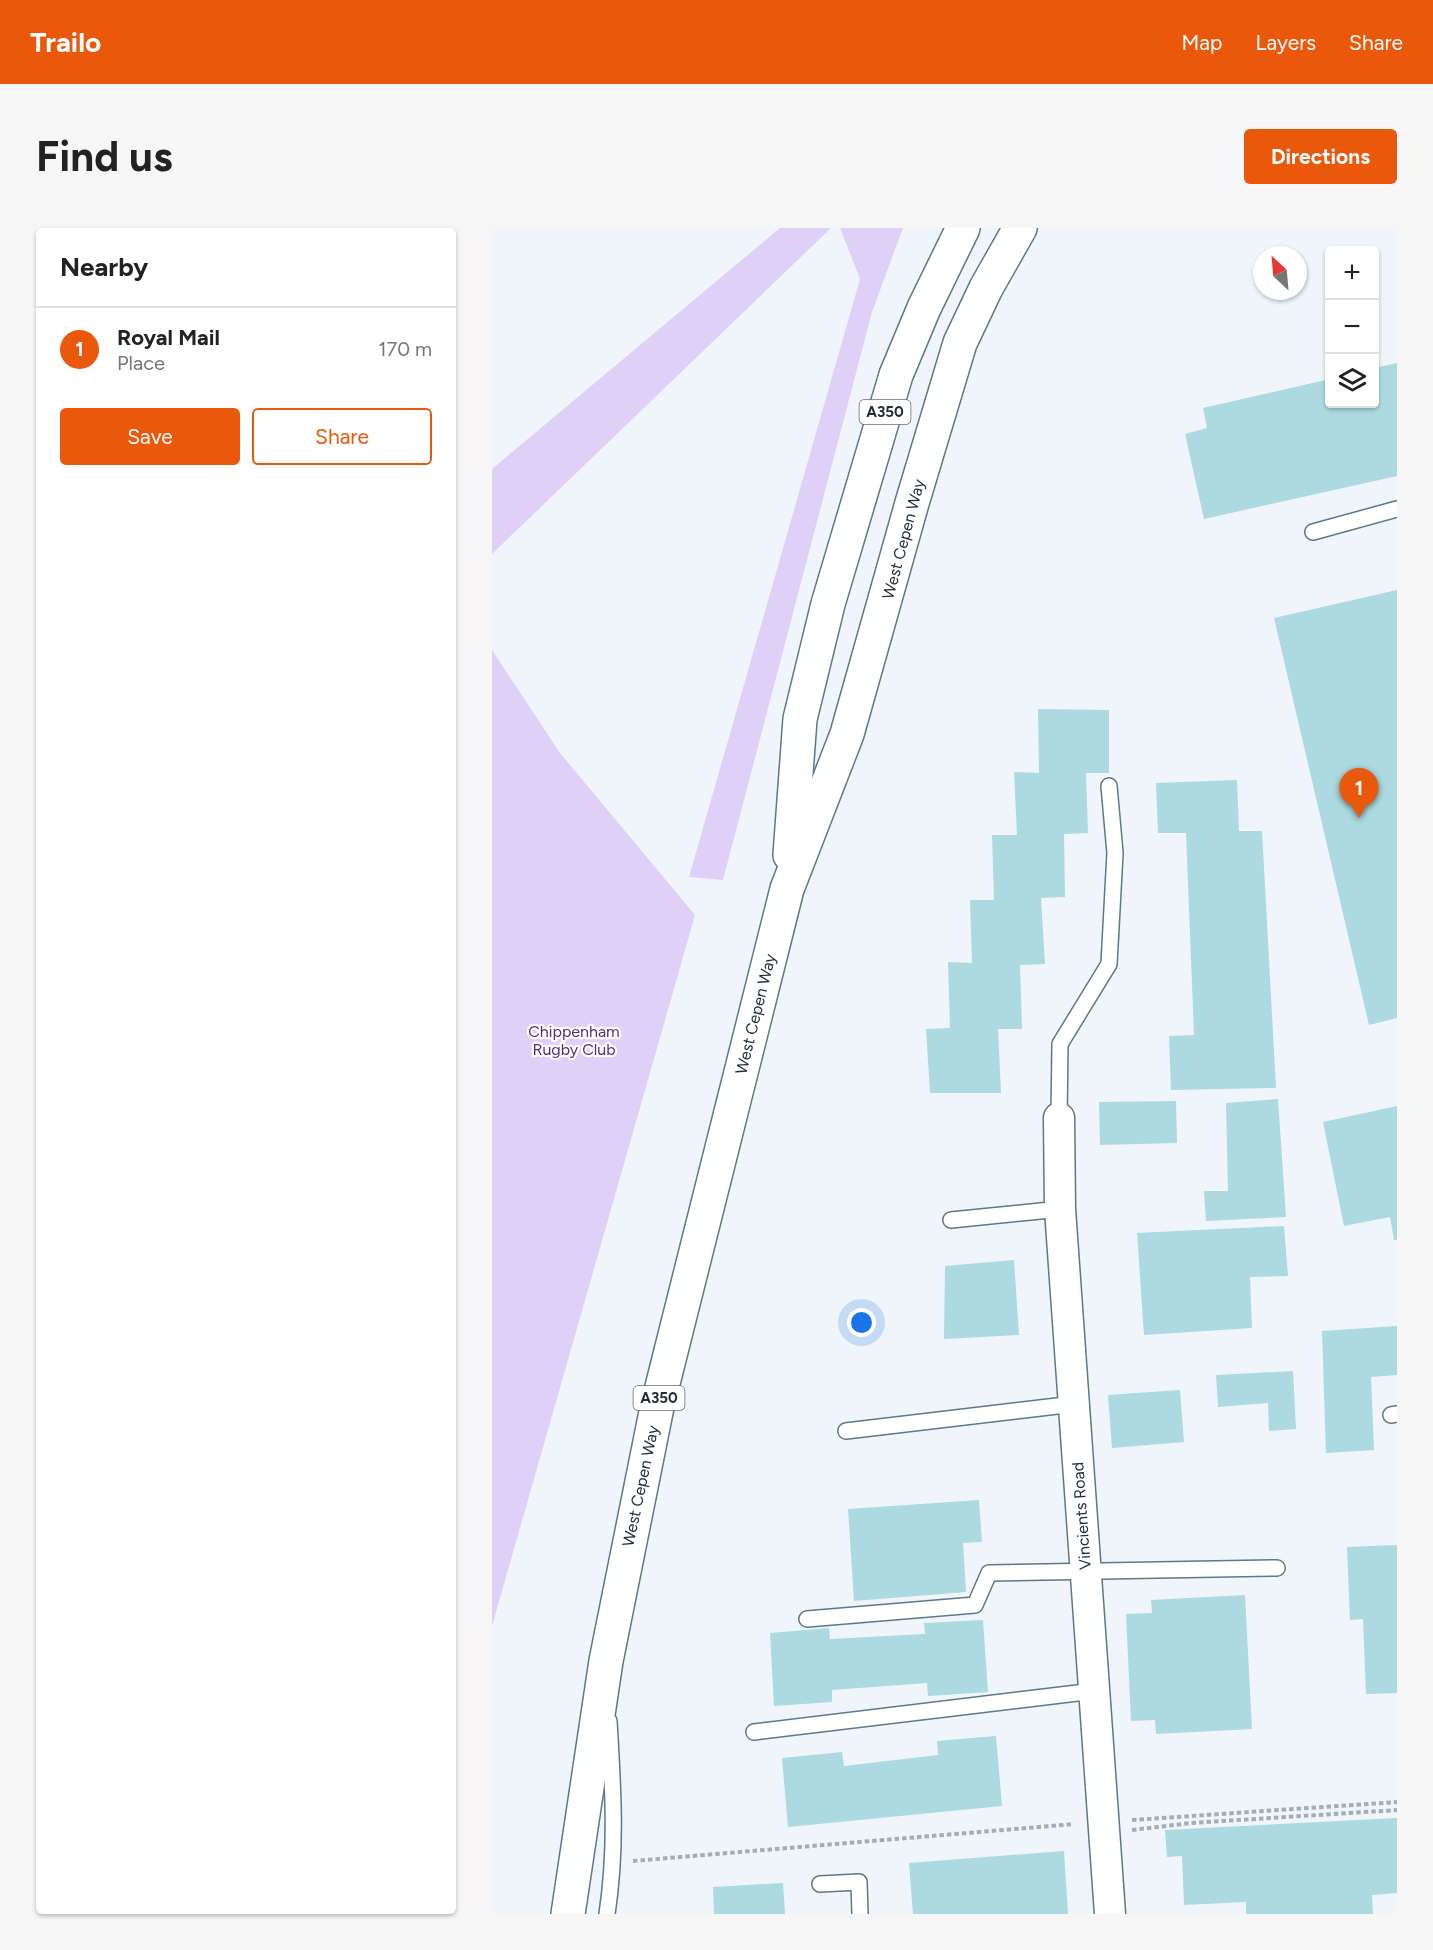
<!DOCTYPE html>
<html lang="en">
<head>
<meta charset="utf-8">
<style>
	:root { --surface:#fff; --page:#f6f6f6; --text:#222; --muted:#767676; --line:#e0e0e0; --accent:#ea580c }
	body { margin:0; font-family:Figtree,sans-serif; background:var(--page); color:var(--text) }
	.controls { position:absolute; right:18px; top:18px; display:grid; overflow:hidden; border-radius:6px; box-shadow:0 2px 4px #0004 }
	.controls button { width:54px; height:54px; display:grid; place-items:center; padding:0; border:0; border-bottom:2px solid var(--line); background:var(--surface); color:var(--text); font:30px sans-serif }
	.compass { position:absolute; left:761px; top:18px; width:54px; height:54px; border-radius:50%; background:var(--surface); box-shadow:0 2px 4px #0004; rotate:334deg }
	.you { position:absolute; left:370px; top:1095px; width:21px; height:21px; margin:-15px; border:4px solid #fff; border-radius:50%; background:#1a73e8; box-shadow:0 0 0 9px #1a73e833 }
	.badge { display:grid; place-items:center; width:39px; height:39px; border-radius:50%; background:var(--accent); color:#fff; font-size:20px; font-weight:700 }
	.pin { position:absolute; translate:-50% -50px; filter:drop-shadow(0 2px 3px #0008) }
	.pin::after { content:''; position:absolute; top:32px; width:21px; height:18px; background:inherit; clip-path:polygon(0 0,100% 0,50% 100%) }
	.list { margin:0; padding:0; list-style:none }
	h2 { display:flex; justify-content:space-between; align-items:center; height:78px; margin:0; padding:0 24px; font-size:26px }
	h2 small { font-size:20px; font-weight:400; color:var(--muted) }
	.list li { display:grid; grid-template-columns:39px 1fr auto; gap:18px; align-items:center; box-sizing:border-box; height:84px; padding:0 24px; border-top:2px solid var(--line) }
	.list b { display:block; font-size:22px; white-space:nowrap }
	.list p { margin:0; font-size:20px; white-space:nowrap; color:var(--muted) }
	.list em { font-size:20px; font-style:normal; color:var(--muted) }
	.actions { display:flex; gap:12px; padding:18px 24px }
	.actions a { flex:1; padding:14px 0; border:2px solid var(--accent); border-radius:6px; text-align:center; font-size:21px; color:var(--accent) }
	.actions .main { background:var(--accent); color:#fff }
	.icon { flex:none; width:33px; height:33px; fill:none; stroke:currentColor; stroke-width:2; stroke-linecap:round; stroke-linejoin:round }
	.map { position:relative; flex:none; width:905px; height:1686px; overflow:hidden; border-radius:6px }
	header { display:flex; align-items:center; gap:36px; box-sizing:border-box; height:84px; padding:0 30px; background:var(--accent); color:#fff }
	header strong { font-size:28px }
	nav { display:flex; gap:33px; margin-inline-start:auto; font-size:21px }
	.intro { display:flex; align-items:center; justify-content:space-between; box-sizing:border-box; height:144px; padding:0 36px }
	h1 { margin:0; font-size:42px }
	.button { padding:15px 27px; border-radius:6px; background:var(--accent); color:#fff; font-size:21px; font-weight:700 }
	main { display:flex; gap:36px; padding:0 36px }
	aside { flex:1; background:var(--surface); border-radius:6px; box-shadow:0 2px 4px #0004 }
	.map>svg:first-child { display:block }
	.green { fill:#dfd0f8 }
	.building { fill:#add9e1 }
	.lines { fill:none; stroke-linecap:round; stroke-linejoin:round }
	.lane-casing { stroke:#5b788d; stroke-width:18 }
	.street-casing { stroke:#5b788d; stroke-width:33 }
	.highway-casing { stroke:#5b788d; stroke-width:36 }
	.path { stroke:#a5adb4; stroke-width:4; stroke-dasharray:4.5 3; stroke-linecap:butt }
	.lane { stroke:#fff; stroke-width:15 }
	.street { stroke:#fff; stroke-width:30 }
	.highway { stroke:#fff; stroke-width:33 }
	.labels { text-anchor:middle; stroke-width:4.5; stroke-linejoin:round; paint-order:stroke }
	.shield { fill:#fff; stroke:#646d73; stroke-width:1.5 }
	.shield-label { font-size:15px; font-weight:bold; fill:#222e37 }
	.street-label { font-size:16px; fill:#222e37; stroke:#fff }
	.park-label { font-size:16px; fill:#532b81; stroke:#fff }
</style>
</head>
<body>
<header>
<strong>Trailo</strong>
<nav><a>Map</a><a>Layers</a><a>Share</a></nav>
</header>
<div class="intro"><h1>Find us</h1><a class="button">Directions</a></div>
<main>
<aside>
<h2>Nearby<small></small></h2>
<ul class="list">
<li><span class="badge">1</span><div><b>Royal Mail</b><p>Place</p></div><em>170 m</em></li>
</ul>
<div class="actions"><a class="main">Save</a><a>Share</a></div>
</aside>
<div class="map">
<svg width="905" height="1686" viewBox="0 0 905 1686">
	<rect width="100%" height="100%" fill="#eff5fa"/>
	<g class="green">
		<polygon points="288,0 339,0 0,326 0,241"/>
		<polygon points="348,0 411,0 380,84 231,652 197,649 368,51"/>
		<polygon points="0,422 68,525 203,687 0,1398"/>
	</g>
	<g class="building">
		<polygon points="905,135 905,248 712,291 693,206 715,200 711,180 838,151 838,176 882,176 882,140"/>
		<polygon points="905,362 905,790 877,797 782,390"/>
		<polygon points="546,481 617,482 617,545 594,545 596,605 572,606 573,669 549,670 553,736 528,737 530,801 506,801 509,865 438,865 434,801 458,800 456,734 480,735 478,672 502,672 500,607 525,607 522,544 547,545"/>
		<polygon points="745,552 747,603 770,603 784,860 679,862 677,808 702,807 694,605 666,605 664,555"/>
		<polygon points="786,871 794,989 714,993 712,963 736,963 734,875"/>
		<polygon points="684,873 685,915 608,917 607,874"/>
		<polygon points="905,878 905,1012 902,1012 898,989 852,998 831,894"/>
		<polygon points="792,998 796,1048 758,1049 760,1100 652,1107 645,1005"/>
		<polygon points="522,1032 527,1107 452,1111 453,1038"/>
		<polygon points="905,1098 905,1147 879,1149 882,1222 834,1225 830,1103"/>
		<polygon points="801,1143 804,1201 777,1203 776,1175 726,1179 724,1147"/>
		<polygon points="688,1162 692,1214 620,1220 616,1167"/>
		<polygon points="487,1272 490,1314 471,1315 474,1364 362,1373 356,1281"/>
		<polygon points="905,1317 905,1465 874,1466 871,1391 858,1392 855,1319"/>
		<polygon points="753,1367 760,1501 664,1506 663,1492 639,1493 634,1386 660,1385 659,1372"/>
		<polygon points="491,1392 496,1464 436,1468 435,1455 340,1462 340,1474 282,1478 278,1405 337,1400 338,1411 433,1406 432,1395"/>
		<polygon points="504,1508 510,1578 296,1599 290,1530 350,1524 352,1538 446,1527 445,1513"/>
		<polygon points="905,1590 905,1665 880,1667 881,1686 754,1686 754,1674 692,1677 690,1628 675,1629 673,1602"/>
		<polygon points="572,1623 576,1686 421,1686 417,1635"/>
		<polygon points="291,1655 293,1686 222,1686 221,1659"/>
	</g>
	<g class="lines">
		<g class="lane-casing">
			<g id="lane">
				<polyline points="821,304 905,281"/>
				<polyline points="567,890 568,816 617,736 623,625 617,558"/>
				<polyline points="459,992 568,981"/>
				<polyline points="899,1187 905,1186"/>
				<polyline points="354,1203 582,1176"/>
				<polyline points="315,1391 483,1377 497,1345 785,1340"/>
				<polyline points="262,1504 602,1463"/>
				<polyline points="328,1656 367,1654 368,1686"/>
				<path d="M115 1686C125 1619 121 1561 117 1493"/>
			</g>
		</g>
		<g class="street-casing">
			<polyline id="street" points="567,890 568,981 618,1686"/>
		</g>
		<g class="highway-casing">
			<g id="highway">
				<polyline points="298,627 308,491 336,376 404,147 432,80 471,0"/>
				<polyline points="76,1686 114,1433 165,1179 295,661 355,506 420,275 468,115 494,60 528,0"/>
			</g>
		</g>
		<g class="path">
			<polyline points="640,1592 905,1574"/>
			<polyline points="640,1602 699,1595 905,1582"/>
			<polyline points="141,1633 582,1596"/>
		</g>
		<use href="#lane" class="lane"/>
		<use href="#street" class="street"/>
		<use href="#highway" class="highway"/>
	</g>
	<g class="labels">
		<g class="shield">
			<rect x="367.5" y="172" width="51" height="24" rx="4.5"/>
			<rect x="141.5" y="1158" width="51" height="24" rx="4.5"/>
		</g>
		<g class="shield-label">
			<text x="393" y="189">A350</text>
			<text x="167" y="1175">A350</text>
		</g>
		<g class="street-label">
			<text transform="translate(411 311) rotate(-75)" y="6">West Cepen Way</text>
			<text transform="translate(263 786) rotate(-76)" y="6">West Cepen Way</text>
			<text transform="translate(148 1258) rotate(-78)" y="6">West Cepen Way</text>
			<text transform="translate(589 1288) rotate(-94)" y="6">Vincients Road</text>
		</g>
		<g class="park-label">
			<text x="82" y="809">Chippenham<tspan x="82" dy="18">Rugby Club</tspan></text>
		</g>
	</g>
</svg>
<div class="controls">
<button>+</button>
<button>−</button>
<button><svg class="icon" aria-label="layers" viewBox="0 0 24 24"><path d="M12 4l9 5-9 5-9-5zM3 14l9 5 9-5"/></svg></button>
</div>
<svg class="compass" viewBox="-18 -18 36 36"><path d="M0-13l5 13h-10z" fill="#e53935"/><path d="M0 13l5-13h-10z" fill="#767676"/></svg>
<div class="you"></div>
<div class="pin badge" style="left:867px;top:590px">1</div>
</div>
</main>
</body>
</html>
